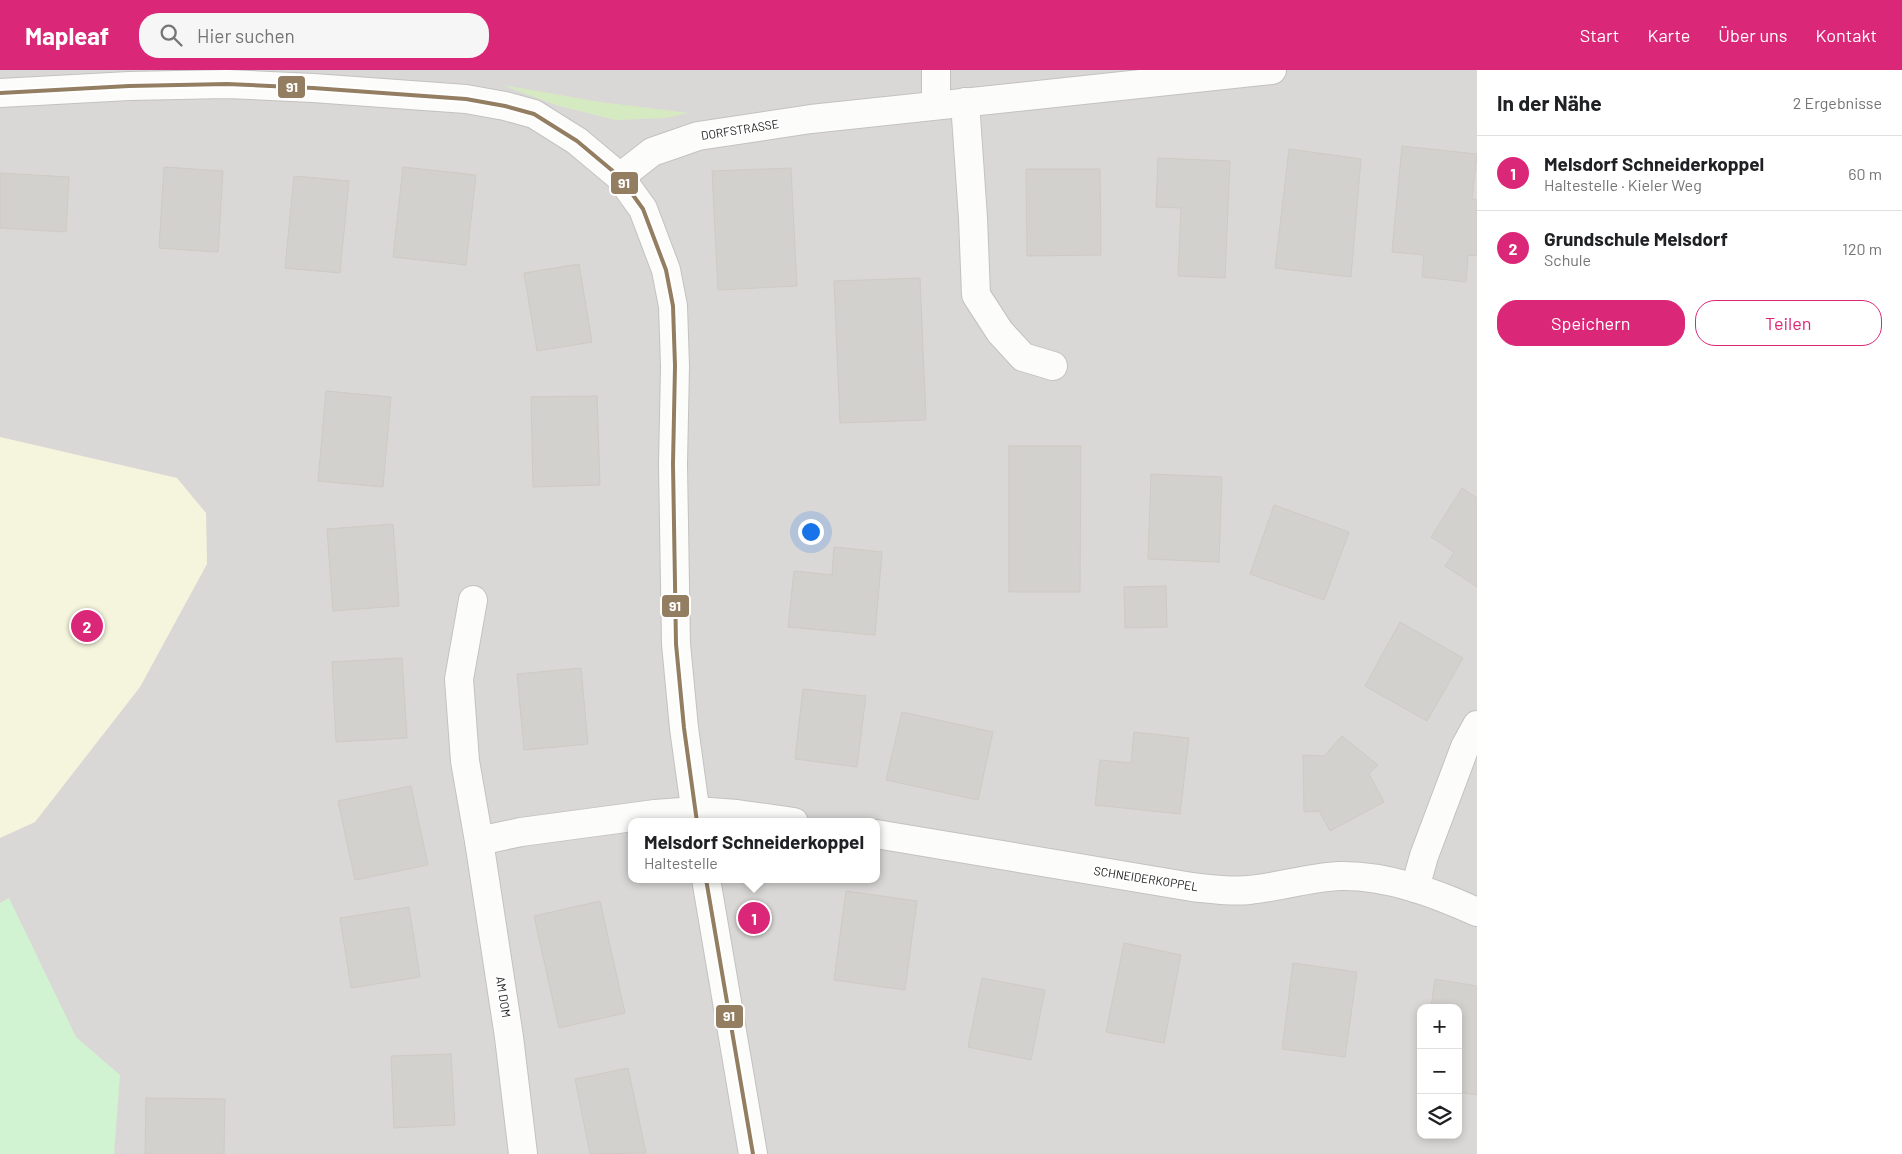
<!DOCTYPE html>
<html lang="de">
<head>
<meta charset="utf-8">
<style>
	:root { --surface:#fff; --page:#f6f6f6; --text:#202124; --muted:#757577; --line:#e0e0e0; --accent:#db2777 }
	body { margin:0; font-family:Barlow,sans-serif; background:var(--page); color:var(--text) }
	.controls { position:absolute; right:15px; bottom:15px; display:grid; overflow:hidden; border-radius:10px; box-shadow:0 2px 8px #0003 }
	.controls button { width:45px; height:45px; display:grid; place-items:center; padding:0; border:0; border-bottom:1px solid var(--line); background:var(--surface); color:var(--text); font:25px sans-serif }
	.you { position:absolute; left:810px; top:461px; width:18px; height:18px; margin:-12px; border:4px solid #fff; border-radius:50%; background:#1a73e8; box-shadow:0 0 0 8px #1a73e833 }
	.badge { display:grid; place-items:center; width:32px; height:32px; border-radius:50%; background:var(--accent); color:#fff; font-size:16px; font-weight:700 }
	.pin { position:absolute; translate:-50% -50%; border:2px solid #fff; box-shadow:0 1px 5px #0006 }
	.popup { position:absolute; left:628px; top:748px; width:252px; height:65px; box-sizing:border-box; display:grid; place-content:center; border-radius:10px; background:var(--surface); filter:drop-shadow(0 1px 4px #0005); font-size:16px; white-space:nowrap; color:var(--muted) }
	.popup b { font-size:19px; color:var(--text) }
	.popup::after { content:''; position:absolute; left:50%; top:100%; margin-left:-10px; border:10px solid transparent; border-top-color:var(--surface) }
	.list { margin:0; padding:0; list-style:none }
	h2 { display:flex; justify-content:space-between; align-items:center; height:65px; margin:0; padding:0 20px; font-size:21px }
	h2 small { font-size:16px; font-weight:400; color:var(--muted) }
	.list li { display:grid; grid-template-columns:32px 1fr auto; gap:15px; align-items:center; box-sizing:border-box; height:75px; padding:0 20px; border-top:1px solid var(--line) }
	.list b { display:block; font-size:19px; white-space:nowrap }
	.list p { margin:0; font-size:16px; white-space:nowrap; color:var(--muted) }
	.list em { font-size:16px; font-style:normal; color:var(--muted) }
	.actions { display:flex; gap:10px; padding:15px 20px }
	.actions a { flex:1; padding:11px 0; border:1px solid var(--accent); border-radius:20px; text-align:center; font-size:18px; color:var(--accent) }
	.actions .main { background:var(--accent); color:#fff }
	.icon { flex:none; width:28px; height:28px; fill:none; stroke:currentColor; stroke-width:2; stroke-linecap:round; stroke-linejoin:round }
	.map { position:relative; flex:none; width:1477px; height:1084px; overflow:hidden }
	header { display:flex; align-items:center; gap:30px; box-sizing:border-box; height:70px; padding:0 25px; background:var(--accent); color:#fff }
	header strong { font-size:24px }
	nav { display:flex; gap:28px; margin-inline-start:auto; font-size:18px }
	.search { width:350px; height:45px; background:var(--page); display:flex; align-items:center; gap:12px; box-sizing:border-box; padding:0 18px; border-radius:20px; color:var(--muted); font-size:19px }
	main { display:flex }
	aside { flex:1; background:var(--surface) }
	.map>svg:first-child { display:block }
	.residential { fill:#dad8d6; fill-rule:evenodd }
	.education { fill:#f5f5de }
	.grass { fill:#d6eac1 }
	.park { fill:#d1f3d1 }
	.building { fill:#d3d1cd; stroke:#cecac5 }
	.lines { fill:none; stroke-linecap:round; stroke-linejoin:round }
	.minor-casing { stroke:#c3c2c0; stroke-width:30 }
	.minor { stroke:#fcfcfb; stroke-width:28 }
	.bus-1-casing { stroke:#fff; stroke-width:8 }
	.bus-1 { stroke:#947e62; stroke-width:4 }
	.labels { text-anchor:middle; stroke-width:4; stroke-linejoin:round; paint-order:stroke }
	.street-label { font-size:12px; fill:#1c1c1c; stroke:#fff }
	.line-badge { stroke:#fff; stroke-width:2 }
	.badge-label { font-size:14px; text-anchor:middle; font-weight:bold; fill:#fff }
</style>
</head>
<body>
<header>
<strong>Mapleaf</strong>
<div class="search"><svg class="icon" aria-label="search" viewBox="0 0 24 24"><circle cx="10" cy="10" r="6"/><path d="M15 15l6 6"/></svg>Hier suchen</div>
<nav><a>Start</a><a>Karte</a><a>Über uns</a><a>Kontakt</a></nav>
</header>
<main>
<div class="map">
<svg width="1477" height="1084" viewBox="0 0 1477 1084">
	<rect width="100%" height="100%" fill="#ebe9e4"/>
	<path class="residential" d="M0 0H1477V1084H0ZM632 752H876V809H632ZM1421 938H1458V1065H1421Z"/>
	<polygon class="education" points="0,367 177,408 206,443 207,494 140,617 35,752 0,768"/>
	<polygon class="grass" points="502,15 600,32 689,43 665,48 616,50 556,35"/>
	<polygon class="park" points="9,828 76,967 120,1005 114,1084 0,1084 0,833"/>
	<g class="building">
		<polygon points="1402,76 1477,84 1472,129 1477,130 1477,186 1468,185 1466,212 1422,207 1424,185 1392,182"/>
		<polygon points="1289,79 1361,89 1351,207 1275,198"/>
		<polygon points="1158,88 1230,91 1225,208 1178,206 1181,138 1156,137"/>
		<polygon points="164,97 223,101 218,182 159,178"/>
		<polygon points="403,97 476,105 466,195 393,187"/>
		<polygon points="791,98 797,216 718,220 712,101"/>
		<polygon points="1026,99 1100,99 1101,185 1027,186"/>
		<polygon points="0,103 69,107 66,162 0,158"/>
		<polygon points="294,106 349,111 340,203 285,198"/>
		<polygon points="579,194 592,272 537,281 524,203"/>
		<polygon points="920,208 926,350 840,353 834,211"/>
		<polygon points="326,321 391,327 383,417 318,411"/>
		<polygon points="597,326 600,415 533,417 531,327"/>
		<polygon points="1009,376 1081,376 1080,522 1009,522"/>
		<polygon points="1151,404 1222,407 1219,492 1148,489"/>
		<polygon points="1462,418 1477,428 1477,517 1445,496 1454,482 1431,467"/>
		<polygon points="1274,435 1349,462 1324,530 1250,504"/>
		<polygon points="393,454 399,536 333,541 327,459"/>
		<polygon points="834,477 882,482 875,565 788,557 794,501 832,505"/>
		<polygon points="1166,516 1167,557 1125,558 1124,517"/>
		<polygon points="1400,552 1463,588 1427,651 1365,616"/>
		<polygon points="402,588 407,668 336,672 332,592"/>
		<polygon points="581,598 588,674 524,680 517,604"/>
		<polygon points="803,619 866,626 857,697 795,689"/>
		<polygon points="902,642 993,662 978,730 886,710"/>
		<polygon points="1134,662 1189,668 1180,744 1095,735 1100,690 1131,693"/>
		<polygon points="1342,666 1378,695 1369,704 1384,732 1330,761 1319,741 1304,742 1303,685 1324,686"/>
		<polygon points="411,716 428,795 355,810 338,731"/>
		<polygon points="846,821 917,831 905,920 834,910"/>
		<polygon points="600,831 625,943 559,958 534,846"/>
		<polygon points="409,837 420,907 351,918 340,848"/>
		<polygon points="1124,873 1181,885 1164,973 1106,962"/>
		<polygon points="1293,893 1357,902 1345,987 1282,979"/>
		<polygon points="982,908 1045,920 1031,990 968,977"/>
		<polygon points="1435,909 1477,916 1477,1025 1458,1022 1458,938 1431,938"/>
		<polygon points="451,984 455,1055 394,1058 391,986"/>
		<polygon points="628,998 646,1083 590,1084 575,1009"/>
		<polygon points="146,1028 225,1029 224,1084 145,1084"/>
	</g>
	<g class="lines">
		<g class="minor-casing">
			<g id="minor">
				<polyline points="0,23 129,16 227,14 313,18 466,29 505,36 534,44 577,71 620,107 643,139 666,200 673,236 675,296 673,394 676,574 684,658 697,752"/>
				<polyline points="965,32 973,148 976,225 1000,262 1023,287 1053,296"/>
				<polyline points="936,35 936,0"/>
				<polyline points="620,107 652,82 698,66 811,49 1272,0"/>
				<polyline points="473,530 459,609 465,691 479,771 509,967 523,1084"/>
				<path d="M876 764 1192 817C1211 819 1230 822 1249 820 1280 817 1310 807 1340 806 1387 805 1435 823 1477 842"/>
				<polyline points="479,771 521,762 655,744 695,741 737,744 794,752"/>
				<polyline points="706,809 753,1084"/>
				<polyline points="1415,818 1424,786 1465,677 1477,655"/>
			</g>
		</g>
		<use href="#minor" class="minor"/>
		<g class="bus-1-casing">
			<g id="bus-1">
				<polyline points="0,23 129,16 227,14 313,18 466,29 505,36 534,44 577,71 620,107 643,139 666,200 673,236 675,296 673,394 676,574 684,658 697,752"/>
				<polyline points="706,809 753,1084"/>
			</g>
		</g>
		<use href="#bus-1" class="bus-1"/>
	</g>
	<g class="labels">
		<g class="street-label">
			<text transform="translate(740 60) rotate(-9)" y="4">DORFSTRASSE</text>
			<text transform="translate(1146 809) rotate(9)" y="4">SCHNEIDERKOPPEL</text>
			<text transform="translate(503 927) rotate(81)" y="4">AM DOM</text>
		</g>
	</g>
	<g class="line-badge">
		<rect x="277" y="5" width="29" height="24" rx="5" fill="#947e62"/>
		<rect x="610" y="101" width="29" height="24" rx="5" fill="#947e62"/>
		<rect x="661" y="524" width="29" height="24" rx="5" fill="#947e62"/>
		<rect x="715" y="934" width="29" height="25" rx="5" fill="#947e62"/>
	</g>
	<g class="badge-label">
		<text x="292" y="22">91</text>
		<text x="624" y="118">91</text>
		<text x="675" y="541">91</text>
		<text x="729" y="951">91</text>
	</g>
</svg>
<div class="controls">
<button>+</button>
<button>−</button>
<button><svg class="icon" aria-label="layers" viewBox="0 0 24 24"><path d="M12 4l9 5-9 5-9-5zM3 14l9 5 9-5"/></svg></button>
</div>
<div class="you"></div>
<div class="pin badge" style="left:754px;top:848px">1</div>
<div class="popup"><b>Melsdorf Schneiderkoppel</b>Haltestelle</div>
<div class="pin badge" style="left:87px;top:556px">2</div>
</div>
<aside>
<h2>In der Nähe<small>2 Ergebnisse</small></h2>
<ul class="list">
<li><span class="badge">1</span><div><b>Melsdorf Schneiderkoppel</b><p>Haltestelle · Kieler Weg</p></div><em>60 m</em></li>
<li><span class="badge">2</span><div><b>Grundschule Melsdorf</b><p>Schule</p></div><em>120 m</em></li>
</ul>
<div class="actions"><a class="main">Speichern</a><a>Teilen</a></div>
</aside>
</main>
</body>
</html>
